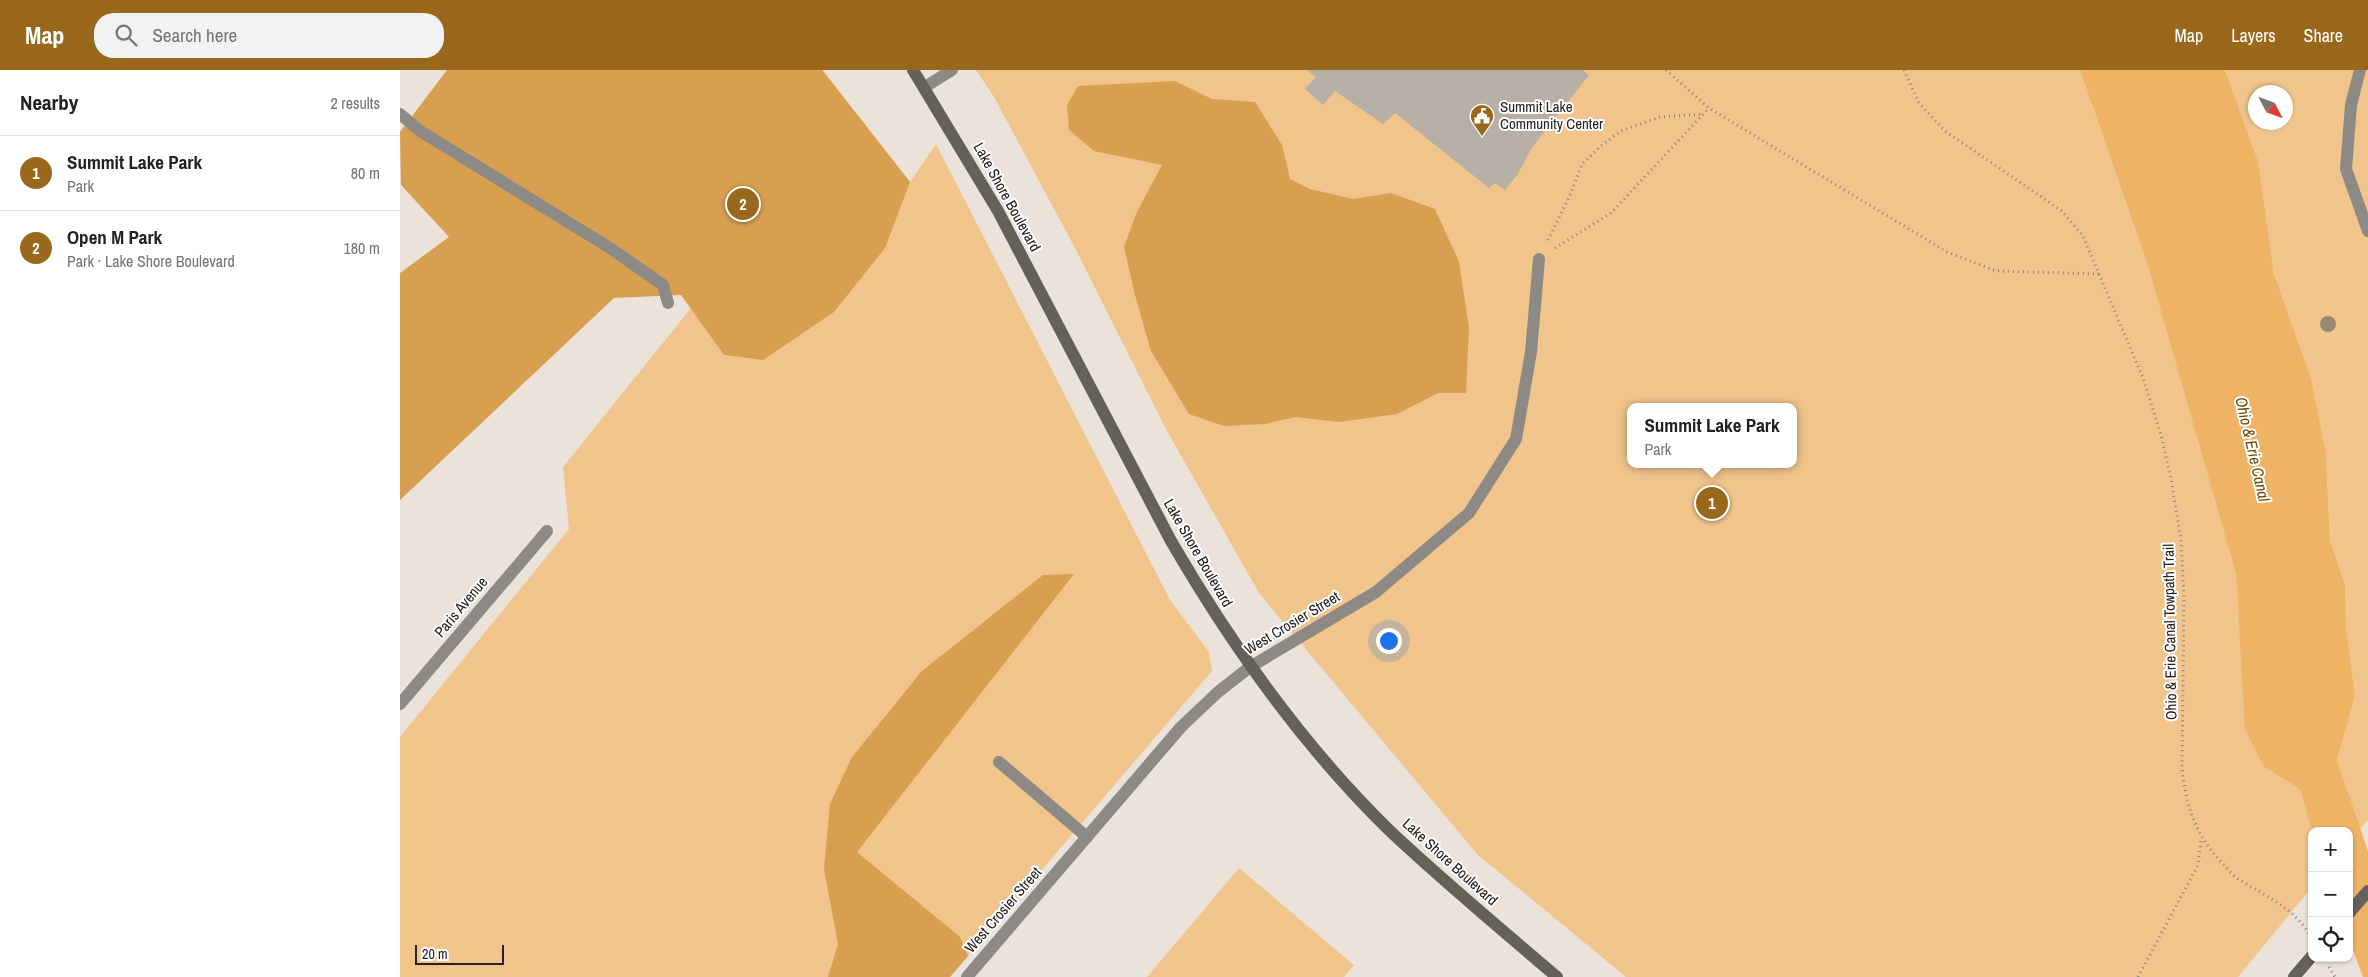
<!DOCTYPE html>
<html lang="en">
<head>
<meta charset="utf-8">
<style>
	:root { --surface:#fff; --page:#f2f2f2; --text:#202124; --muted:#757577; --line:#e0e0e0; --accent:#9a681c }
	body { margin:0; font-family:"Archivo Narrow",sans-serif; background:var(--page); color:var(--text) }
	.controls { position:absolute; right:15px; bottom:15px; display:grid; overflow:hidden; border-radius:10px; box-shadow:0 1px 4px #0004 }
	.controls button { width:45px; height:45px; display:grid; place-items:center; padding:0; border:0; border-bottom:1px solid var(--line); background:var(--surface); color:var(--text); font:25px sans-serif }
	.compass { position:absolute; left:1848px; top:15px; width:45px; height:45px; border-radius:50%; background:var(--surface); box-shadow:0 1px 4px #0004; rotate:131deg }
	.scale { position:absolute; left:15px; bottom:12px; width:89px; box-sizing:border-box; padding-left:5px; border:2px solid #23201d; border-top:0; font-size:14px; line-height:18px; white-space:nowrap; color:#23201d; -webkit-text-stroke:4px #fff; paint-order:stroke }
	.you { position:absolute; left:988px; top:570px; width:18px; height:18px; margin:-12px; border:4px solid #fff; border-radius:50%; background:#1a73e8; box-shadow:0 0 0 8px #1a73e833 }
	.badge { display:grid; place-items:center; width:32px; height:32px; border-radius:50%; background:var(--accent); color:#fff; font-size:16px; font-weight:700 }
	.pin { position:absolute; translate:-50% -50%; border:2px solid #fff; box-shadow:0 1px 5px #0006 }
	.popup { position:absolute; left:1227px; top:333px; width:170px; height:65px; box-sizing:border-box; display:grid; place-content:center; border-radius:10px; background:var(--surface); filter:drop-shadow(0 1px 4px #0005); font-size:16px; white-space:nowrap; color:var(--muted) }
	.popup b { font-size:19px; color:var(--text) }
	.popup::after { content:''; position:absolute; left:50%; top:100%; margin-left:-10px; border:10px solid transparent; border-top-color:var(--surface) }
	.list { margin:0; padding:0; list-style:none }
	h2 { display:flex; justify-content:space-between; align-items:center; height:65px; margin:0; padding:0 20px; font-size:21px }
	h2 small { font-size:16px; font-weight:400; color:var(--muted) }
	.list li { display:grid; grid-template-columns:32px 1fr auto; gap:15px; align-items:center; box-sizing:border-box; height:75px; padding:0 20px; border-top:1px solid var(--line) }
	.list b { display:block; font-size:19px; white-space:nowrap }
	.list p { margin:0; font-size:16px; white-space:nowrap; color:var(--muted) }
	.list em { font-size:16px; font-style:normal; color:var(--muted) }
	.icon { flex:none; width:28px; height:28px; fill:none; stroke:currentColor; stroke-width:2; stroke-linecap:round; stroke-linejoin:round }
	.map { position:relative; flex:none; width:1968px; height:907px; overflow:hidden }
	header { display:flex; align-items:center; gap:30px; box-sizing:border-box; height:70px; padding:0 25px; background:var(--accent); color:#fff }
	header strong { font-size:24px }
	nav { display:flex; gap:28px; margin-inline-start:auto; font-size:18px }
	.search { width:350px; height:45px; background:var(--page); display:flex; align-items:center; gap:12px; box-sizing:border-box; padding:0 18px; border-radius:20px; color:var(--muted); font-size:19px }
	main { display:flex }
	aside { flex:1; background:var(--surface) }
	.map>svg:first-child { display:block }
	.green { fill:#f0c48b; fill-rule:evenodd }
	.forest { fill:#d89f50 }
	.water { fill:#eeb365 }
	.building { fill:#b6afa6 }
	.lines { fill:none; stroke-linecap:round; stroke-linejoin:round }
	.path { stroke:#88837d; stroke-width:3; stroke-dasharray:1 4; stroke-linecap:butt }
	.service { stroke:#8d8a86; stroke-width:12 }
	.minor { stroke:#8d8a86; stroke-width:12 }
	.secondary { stroke:#64605a; stroke-width:12 }
	.tree { fill:#9a8973 }
	.labels { text-anchor:middle; stroke-width:4; stroke-linejoin:round; paint-order:stroke }
	.poi-label { font-size:15px; fill:#23201d; stroke:#fff; text-anchor:start }
	.street-label { font-size:15px; fill:#23201d; stroke:#fff }
	.water-label { font-size:16px; font-style:italic; fill:#6e4808; stroke:#fff }
</style>
</head>
<body>
<header>
<strong>Map</strong>
<div class="search"><svg class="icon" aria-label="search" viewBox="0 0 24 24"><circle cx="10" cy="10" r="6"/><path d="M15 15l6 6"/></svg>Search here</div>
<nav><a>Map</a><a>Layers</a><a>Share</a></nav>
</header>
<main>
<aside>
<h2>Nearby<small>2 results</small></h2>
<ul class="list">
<li><span class="badge">1</span><div><b>Summit Lake Park</b><p>Park</p></div><em>80 m</em></li>
<li><span class="badge">2</span><div><b>Open M Park</b><p>Park · Lake Shore Boulevard</p></div><em>180 m</em></li>
</ul>
</aside>
<div class="map">
<svg width="1968" height="907" viewBox="0 0 1968 907">
	<rect width="100%" height="100%" fill="#ebe3da"/>
	<g class="green">
		<polygon points="47,0 423,0 510,112 536,74 770,530 809,582 812,601 550,907 0,907 0,667 169,459 163,397 291,238 324,285 363,290"/>
		<path d="M576 0H1680L1747 193 1836 504 1846 659 1864 697 1900 719 1912 761V817L1838 907H1226L1077 784 859 523 767 361 676 180 594 27ZM1231 337H1393V394H1231Z"/>
		<path d="M1825 0H1968V750L1960 760 1937 690 1955 626 1946 555 1945 515 1930 470 1926 384 1911 308 1874 204 1858 91ZM1856 22H1886V52H1856Z"/>
		<polygon points="839,798 954,895 944,907 747,907"/>
	</g>
	<g class="forest">
		<polygon points="47,0 422,0 510,112 485,178 434,242 363,290 324,285 281,225 214,228 0,430 0,203 49,167 1,115 0,62"/>
		<polygon points="775,11 812,29 855,32 882,75 890,109 910,119 953,129 991,123 1035,139 1059,192 1069,258 1066,323 1038,323 997,344 939,352 895,347 865,354 824,356 789,344 751,281 735,225 724,177 736,144 762,95 694,81 669,60 667,35 678,16"/>
		<polygon points="674,504 457,782 560,867 568,886 550,907 428,907 438,874 424,799 430,734 452,687 522,601 643,505"/>
	</g>
	<polygon class="water" points="1680,0 1825,0 1858,91 1874,204 1911,308 1926,384 1930,470 1945,515 1946,555 1955,626 1937,690 1968,781 1968,907 1963,907 1949,869 1949,761 1912,761 1900,719 1864,697 1845,659 1836,504 1747,193"/>
	<polygon class="building" points="907,0 1183,0 1189,5 1131,79 1118,104 1105,120 1095,113 1089,118 995,43 983,54 935,21 923,35 905,19 916,7"/>
	<g class="lines">
		<g class="path">
			<polyline points="1266,0 1309,38 1547,182 1596,201 1700,204"/>
			<path d="M1504 0 1519 33 1545 61 1662 141 1683 166 1743 308 1761 365 1771 409 1781 470 1784 526 1782 699C1786 736 1796 766 1822 793 1827 798 1832 805 1838 809 1865 826 1893 837 1910 865"/>
			<polyline points="1148,170 1171,123 1182,94 1202,75 1221,61 1260,47 1303,44"/>
			<polyline points="1155,178 1211,143 1309,38"/>
			<polyline points="1929,897 1935,907"/>
			<polyline points="1738,907 1798,795 1801,769"/>
		</g>
		<g class="service">
			<polyline points="1960,0 1951,35 1946,99 1968,161"/>
			<polyline points="525,17 552,0"/>
			<polyline points="0,44 20,61 210,178 263,215 268,233"/>
			<polyline points="850,597 976,522 1069,443 1116,369 1131,282 1139,189"/>
			<polyline points="0,634 147,461"/>
			<polyline points="599,692 687,767"/>
		</g>
		<polyline class="minor" points="567,907 781,657 818,622 850,597"/>
		<g class="secondary">
			<path d="M513 0 598 141 771 471C832 576 902 675 989 760 1043 811 1101 859 1157 907"/>
			<polyline points="1949,843 1968,821"/>
			<polyline points="1894,907 1912,886"/>
		</g>
	</g>
	<circle class="tree" cx="1928" cy="254" r="8"/>
	<defs>
		<g id="civic-pin" transform="scale(1.25)"><path d="M0 17L-7.5 6A9.5 9.5 0 1 1 7.5 6Z" fill="#9a681c" stroke="#fff"/><path d="M-.6-6.5H3V-4.5H.6V-3L4-1V1h2V6H-6V1h2V-1L-.6-3ZM-1.2 2.5V6h2.4V2.5Z" fill="#fff"/></g>
	</defs>
	<g fill-rule="evenodd">
		<use href="#civic-pin" x="1082" y="46"/>
	</g>
	<g class="labels">
		<g class="poi-label">
			<text x="1100" y="42">Summit Lake<tspan x="1100" dy="17">Community Center</tspan></text>
		</g>
		<g class="street-label">
			<text transform="translate(607 127) rotate(61)" y="5">Lake Shore Boulevard</text>
			<text transform="translate(798 483) rotate(60)" y="5">Lake Shore Boulevard</text>
			<text transform="translate(61 537) rotate(-50)" y="5">Paris Avenue</text>
			<text transform="translate(892 553) rotate(-31)" y="5">West Crosier Street</text>
			<text transform="translate(1770 562) rotate(-91)" y="5">Ohio &amp; Erie Canal Towpath Trail</text>
			<text transform="translate(1050 792) rotate(42)" y="5">Lake Shore Boulevard</text>
			<text transform="translate(603 840) rotate(-49)" y="5">West Crosier Street</text>
		</g>
		<g class="water-label">
			<text transform="translate(1853 379) rotate(77)" y="6">Ohio &amp; Erie Canal</text>
		</g>
	</g>
</svg>
<div class="controls">
<button>+</button>
<button>−</button>
<button><svg class="icon" aria-label="locate" viewBox="0 0 24 24"><circle cx="12" cy="12" r="6"/><path d="M12 2v4M12 18v4M2 12h4M18 12h4"/></svg></button>
</div>
<svg class="compass" viewBox="-18 -18 36 36"><path d="M0-13l5 13h-10z" fill="#e53935"/><path d="M0 13l5-13h-10z" fill="#757577"/></svg>
<div class="scale">20 m</div>
<div class="you"></div>
<div class="pin badge" style="left:1312px;top:433px">1</div>
<div class="popup"><b>Summit Lake Park</b>Park</div>
<div class="pin badge" style="left:343px;top:134px">2</div>
</div>
</main>
</body>
</html>
